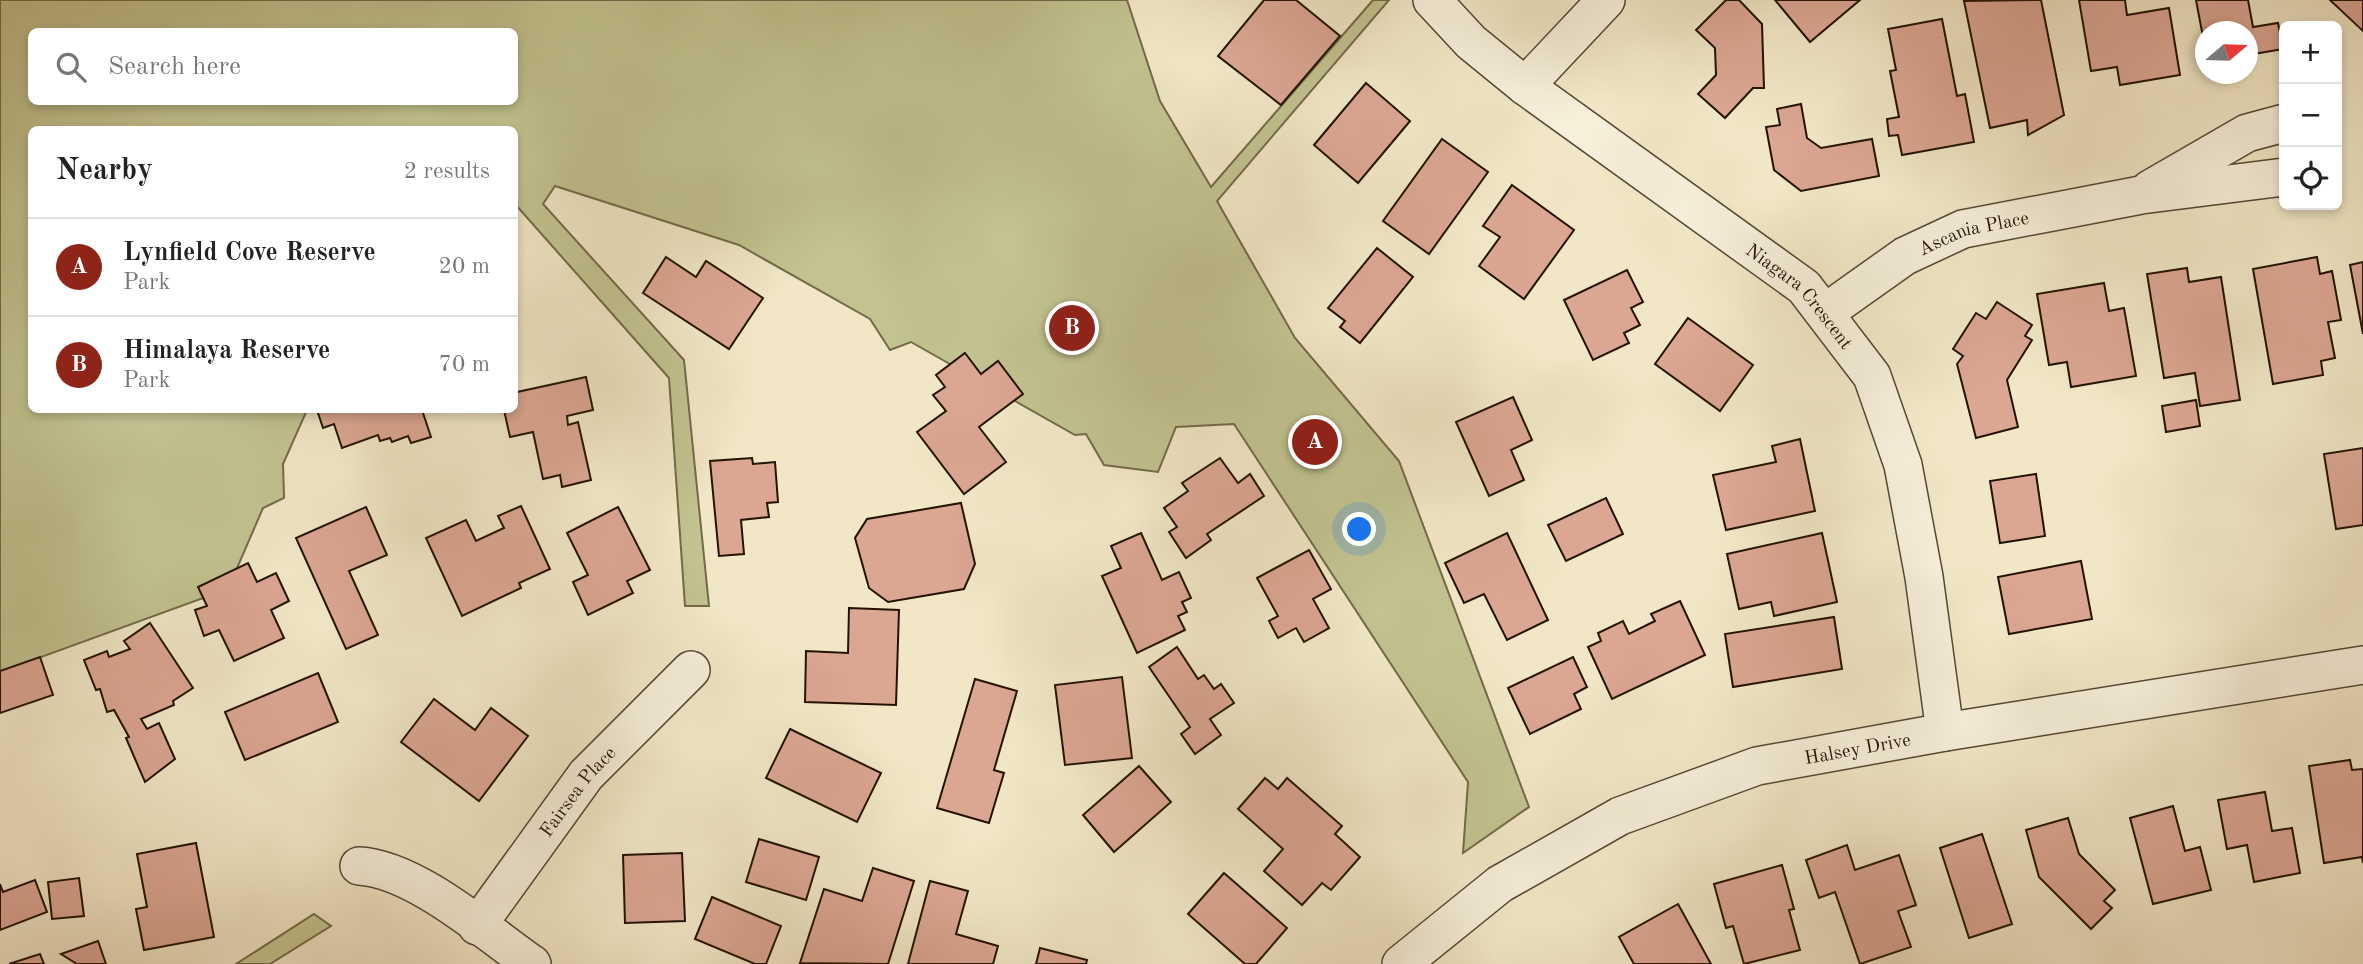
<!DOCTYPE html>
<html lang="en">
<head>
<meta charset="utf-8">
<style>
	:root { --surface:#fff; --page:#f6f6f6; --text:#222; --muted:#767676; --line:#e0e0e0; --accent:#8f2418 }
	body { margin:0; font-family:"Old Standard TT",serif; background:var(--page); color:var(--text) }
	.controls { position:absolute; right:21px; top:21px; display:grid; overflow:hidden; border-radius:10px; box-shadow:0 4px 10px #0003 }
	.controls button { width:63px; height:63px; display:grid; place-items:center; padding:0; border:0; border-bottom:2px solid var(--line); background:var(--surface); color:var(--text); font:35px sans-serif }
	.compass { position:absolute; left:2195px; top:21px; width:63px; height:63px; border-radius:50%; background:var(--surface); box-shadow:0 4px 10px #0003; rotate:71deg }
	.you { position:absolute; left:1360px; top:530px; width:24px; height:24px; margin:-18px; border:5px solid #fff; border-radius:50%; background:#1a73e8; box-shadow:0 0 0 10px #1a73e833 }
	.badge { display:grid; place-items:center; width:46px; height:46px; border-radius:50%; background:var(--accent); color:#fff; font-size:23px; font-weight:700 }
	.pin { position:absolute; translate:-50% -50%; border:4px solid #fff; box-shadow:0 2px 7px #0006 }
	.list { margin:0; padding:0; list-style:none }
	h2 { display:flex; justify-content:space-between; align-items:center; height:91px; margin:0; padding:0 28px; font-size:30px }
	h2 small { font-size:23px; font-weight:400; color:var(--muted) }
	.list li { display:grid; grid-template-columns:46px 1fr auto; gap:21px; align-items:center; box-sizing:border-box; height:98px; padding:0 28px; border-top:2px solid var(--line) }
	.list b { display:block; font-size:26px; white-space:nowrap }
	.list p { margin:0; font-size:23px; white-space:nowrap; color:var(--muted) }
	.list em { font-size:23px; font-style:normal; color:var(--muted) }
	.icon { flex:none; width:38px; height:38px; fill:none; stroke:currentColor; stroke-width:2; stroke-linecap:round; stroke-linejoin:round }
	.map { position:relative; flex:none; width:2363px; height:964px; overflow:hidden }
	.search { position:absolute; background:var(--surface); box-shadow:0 4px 10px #0003; left:28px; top:28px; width:490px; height:77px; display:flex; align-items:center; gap:18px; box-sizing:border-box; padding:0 24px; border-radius:10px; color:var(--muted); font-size:26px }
	.panel { position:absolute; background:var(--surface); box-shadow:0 4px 10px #0003; left:28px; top:126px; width:490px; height:287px; border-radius:10px }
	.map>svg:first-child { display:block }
	.green { fill:#c2c390; stroke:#726a4a; stroke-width:2; fill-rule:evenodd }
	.building { fill:#dba692; stroke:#231204; stroke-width:2 }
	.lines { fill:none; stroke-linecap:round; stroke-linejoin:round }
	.minor-casing { stroke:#564734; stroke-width:40 }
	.minor { stroke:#f6efda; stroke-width:37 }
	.labels { text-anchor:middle; stroke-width:7; stroke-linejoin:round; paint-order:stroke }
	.street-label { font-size:19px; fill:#231204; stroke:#f6efda }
</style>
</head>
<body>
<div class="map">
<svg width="2363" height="964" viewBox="0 0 2363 964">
	<rect width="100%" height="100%" fill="#f1e7c6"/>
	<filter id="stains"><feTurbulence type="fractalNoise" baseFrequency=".00286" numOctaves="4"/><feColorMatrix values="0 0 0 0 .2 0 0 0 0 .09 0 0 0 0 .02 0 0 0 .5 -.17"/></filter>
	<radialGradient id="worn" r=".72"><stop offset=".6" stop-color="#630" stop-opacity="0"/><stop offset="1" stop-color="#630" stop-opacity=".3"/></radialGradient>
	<g class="green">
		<path d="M0 0H1127L1160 101 1211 187 1373 0H1389L1217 201 1295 338 1399 461 1529 807 1463 853 1468 782 1234 424 1176 427 1158 472 1104 465 1086 434 1075 435 911 342 890 350 870 319 739 245 555 186 543 204 684 360 709 606H685L669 378 515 204 514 130H32V410H307L283 464 284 498 263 508 228 589 0 672ZM32 32H514V102H32Z"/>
		<polygon points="314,914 331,926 270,964 236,964"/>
	</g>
	<g class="building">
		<polygon points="1264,0 1296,0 1340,36 1281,105 1218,56"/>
		<polygon points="1726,0 1739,0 1762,24 1764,88 1753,88 1725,118 1698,94 1716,75 1715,48 1696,30"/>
		<polygon points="1775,0 1860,0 1810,42"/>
		<polygon points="2041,0 2064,115 2028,135 2027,120 1990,128 1964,1"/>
		<polygon points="2079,0 2125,0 2127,15 2169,8 2180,75 2120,85 2117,67 2091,71"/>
		<polygon points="2196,0 2248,0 2253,27 2278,23 2283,49 2248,55 2248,32 2206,32 2206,53"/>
		<polygon points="2330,0 2363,0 2363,31"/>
		<polygon points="1942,19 1957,96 1965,94 1974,142 1902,155 1898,135 1889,136 1887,119 1899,117 1890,71 1896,70 1888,29"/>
		<polygon points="1366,83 1410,121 1358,183 1314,145"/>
		<polygon points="1801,104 1807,138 1821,148 1872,139 1879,176 1801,191 1774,170 1766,127 1780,125 1777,109"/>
		<polygon points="1442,139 1488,172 1429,254 1383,221"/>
		<polygon points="1512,185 1574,230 1524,299 1479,266 1500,237 1483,226"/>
		<polygon points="1377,248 1413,277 1360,343 1340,327 1345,321 1328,308"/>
		<polygon points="666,257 696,277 706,261 763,298 729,349 643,293"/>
		<polygon points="2317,257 2320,274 2332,271 2341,320 2328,322 2335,358 2321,361 2323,375 2273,384 2253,269"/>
		<polygon points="2363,262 2363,334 2350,265"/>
		<polygon points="2187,268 2189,282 2221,277 2240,400 2200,406 2195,373 2164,378 2147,274"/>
		<polygon points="1627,270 1643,302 1631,308 1640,325 1624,333 1629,343 1593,360 1564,300"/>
		<polygon points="2104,283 2109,311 2124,308 2136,376 2071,387 2067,362 2049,365 2037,294"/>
		<polygon points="1997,302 2032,325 2025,336 2032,340 2007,380 2018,427 1976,438 1957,364 1963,356 1953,349 1976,313 1986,319"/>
		<polygon points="1688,318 1753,365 1720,411 1655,364"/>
		<polygon points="965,353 981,374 998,361 1023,394 979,427 1006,462 964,494 917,432 946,411 933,395 945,387 936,375"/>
		<polygon points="586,377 593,410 567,416 568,425 578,422 591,480 562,487 560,475 543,479 533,432 510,437 504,410 514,410 514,384 517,392"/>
		<polygon points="1513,397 1532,440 1511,450 1524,480 1489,496 1456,422"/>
		<polygon points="2196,400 2200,426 2166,432 2162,406"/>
		<polygon points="317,410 422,410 431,437 411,443 408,436 392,442 390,438 380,441 378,435 342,448 334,424 323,428"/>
		<polygon points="1800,439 1815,511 1726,530 1713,475 1776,462 1772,446"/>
		<polygon points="2363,448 2363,525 2336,529 2324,454"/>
		<polygon points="752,458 753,464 775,462 778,502 767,503 769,517 741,520 744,554 719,556 710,461"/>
		<polygon points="1220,458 1238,483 1250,474 1264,496 1207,534 1211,540 1186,558 1169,532 1177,527 1164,508 1188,491 1182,483"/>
		<polygon points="2036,474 2045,536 2000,543 1990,481"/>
		<polygon points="1606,498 1623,534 1566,561 1548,525"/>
		<polygon points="961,503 975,564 964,589 888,602 869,588 855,538 867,519"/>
		<polygon points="521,506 550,569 519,583 521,588 462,616 426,538 466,520 476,541 504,528 498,516"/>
		<polygon points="366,507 387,555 349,571 378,635 346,649 296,538"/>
		<polygon points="618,507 650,570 627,581 633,593 588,615 573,582 588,575 567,533"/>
		<polygon points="1141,533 1162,580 1179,572 1191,598 1182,602 1187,612 1178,616 1185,630 1137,653 1102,576 1121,568 1111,546"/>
		<polygon points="1507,533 1548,620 1507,640 1484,594 1464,603 1445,563"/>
		<polygon points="1822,533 1837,602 1774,616 1771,602 1739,609 1727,554"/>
		<polygon points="1309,550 1331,589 1313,599 1329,628 1304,642 1296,628 1278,638 1269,621 1278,616 1257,578"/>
		<polygon points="2081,561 2092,619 2009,634 1998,577"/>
		<polygon points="248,563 257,582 276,573 289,601 271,610 284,638 234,661 219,630 204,636 195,610 207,606 198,587"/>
		<polygon points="1680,601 1705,655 1612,699 1588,647 1601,641 1598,633 1623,621 1629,634 1655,621 1651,614"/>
		<polygon points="849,608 899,610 896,705 805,702 806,651 848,653"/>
		<polygon points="1834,617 1842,669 1733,687 1725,634"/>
		<polygon points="150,623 193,688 173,701 174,705 141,719 147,729 159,723 175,759 145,782 126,738 129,737 114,710 107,712 100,689 96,690 84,660 107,651 109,657 130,649 124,641"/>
		<polygon points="1177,647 1198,679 1204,675 1214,689 1221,684 1234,703 1210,719 1221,735 1195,754 1181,734 1190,727 1149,667"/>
		<polygon points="40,657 53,695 0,713 0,671"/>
		<polygon points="1573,657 1587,687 1574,694 1581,709 1530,734 1508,688"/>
		<polygon points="318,673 338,722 245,760 225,712"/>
		<polygon points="1122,677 1132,758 1065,765 1055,685"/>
		<polygon points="975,679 1017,691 994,770 1004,773 989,823 937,808"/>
		<polygon points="434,699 475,730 491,708 528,736 479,801 401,742"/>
		<polygon points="790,729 881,773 857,822 766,778"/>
		<polygon points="2350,760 2352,770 2363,769 2363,863 2362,857 2324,863 2309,766"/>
		<polygon points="1139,766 1171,802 1114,852 1083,815"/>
		<polygon points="1265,778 1278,789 1287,778 1342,826 1335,834 1360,857 1331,890 1322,883 1302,905 1264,871 1283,849 1238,809"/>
		<polygon points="2265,792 2272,831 2292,828 2300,873 2254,882 2247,845 2227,849 2218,800"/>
		<polygon points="2173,806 2185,851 2200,847 2211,890 2153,904 2130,818"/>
		<polygon points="2068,818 2079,854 2115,890 2104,901 2112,908 2091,929 2039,877 2026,830"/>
		<polygon points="1982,834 2012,924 1969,938 1940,848"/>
		<polygon points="759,839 819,857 806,900 746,882"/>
		<polygon points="196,843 214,937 144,950 136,909 147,907 137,854"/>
		<polygon points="1847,845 1855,870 1899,855 1916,905 1898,911 1911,947 1860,964 1835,892 1819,898 1806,860"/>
		<polygon points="682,853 685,921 625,923 623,855"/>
		<polygon points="1782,865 1794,909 1789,910 1800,950 1744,964 1733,926 1726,928 1714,884"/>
		<polygon points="873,868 914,881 888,964 800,963 824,889 862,901"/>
		<polygon points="1224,873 1287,928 1256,964 1245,964 1188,914"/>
		<polygon points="79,878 84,916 52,919 48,882"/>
		<polygon points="35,880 47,912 0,930 0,884 3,892"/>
		<polygon points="930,881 968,891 956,934 998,946 993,964 908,964"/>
		<polygon points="712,897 781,926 766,964 755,964 695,939"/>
		<polygon points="1678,904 1711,964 1634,964 1619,937"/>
		<polygon points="98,941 106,964 77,964 61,954"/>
		<polygon points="1040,948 1087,960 1086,964 1036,964"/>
		<polygon points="40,954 44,964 9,964"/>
	</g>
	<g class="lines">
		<g class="minor-casing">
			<g id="minor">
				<path id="s1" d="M1432 0 1471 42 1525 86 1804 287 1872 376 1903 465 1924 577 1945 732"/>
				<polyline points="1525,86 1606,0"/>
				<polyline points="2150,189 2247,133 2284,123"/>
				<path id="s2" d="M1826 312 1905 256 1963 229 2141 195 2284 177"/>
				<path d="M359 866C415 869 486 932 532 964"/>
				<path id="s3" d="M477 926 586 775 691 670"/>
				<path id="s4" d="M1401 964 1500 884 1620 816 1757 766 1945 732 2363 665"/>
			</g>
		</g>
		<use href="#minor" class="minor"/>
	</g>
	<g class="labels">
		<g class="street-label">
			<text dy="7" stroke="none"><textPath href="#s2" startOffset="170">Ascania Place</textPath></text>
			<text dy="7" stroke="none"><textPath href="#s1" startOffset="474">Niagara Crescent</textPath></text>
			<text dy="7" stroke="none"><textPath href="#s4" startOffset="513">Halsey Drive</textPath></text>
			<text dy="7" stroke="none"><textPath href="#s3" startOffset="168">Fairsea Place</textPath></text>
		</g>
	</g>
	<rect width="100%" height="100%" filter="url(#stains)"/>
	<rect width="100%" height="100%" fill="url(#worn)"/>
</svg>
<div class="controls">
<button>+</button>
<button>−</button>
<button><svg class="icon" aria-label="locate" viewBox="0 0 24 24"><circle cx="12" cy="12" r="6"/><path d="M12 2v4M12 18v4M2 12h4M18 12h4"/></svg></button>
</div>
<svg class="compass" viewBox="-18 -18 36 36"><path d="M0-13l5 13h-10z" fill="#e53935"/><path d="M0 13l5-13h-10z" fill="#767676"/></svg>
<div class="you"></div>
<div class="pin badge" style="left:1315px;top:442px">A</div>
<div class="pin badge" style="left:1072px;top:328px">B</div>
<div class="search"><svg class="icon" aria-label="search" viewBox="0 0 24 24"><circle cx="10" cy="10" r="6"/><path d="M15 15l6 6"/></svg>Search here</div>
<section class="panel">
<h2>Nearby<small>2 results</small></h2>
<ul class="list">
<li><span class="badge">A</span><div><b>Lynfield Cove Reserve</b><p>Park</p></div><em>20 m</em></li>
<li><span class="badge">B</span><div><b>Himalaya Reserve</b><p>Park</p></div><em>70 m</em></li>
</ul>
</section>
</div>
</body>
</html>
